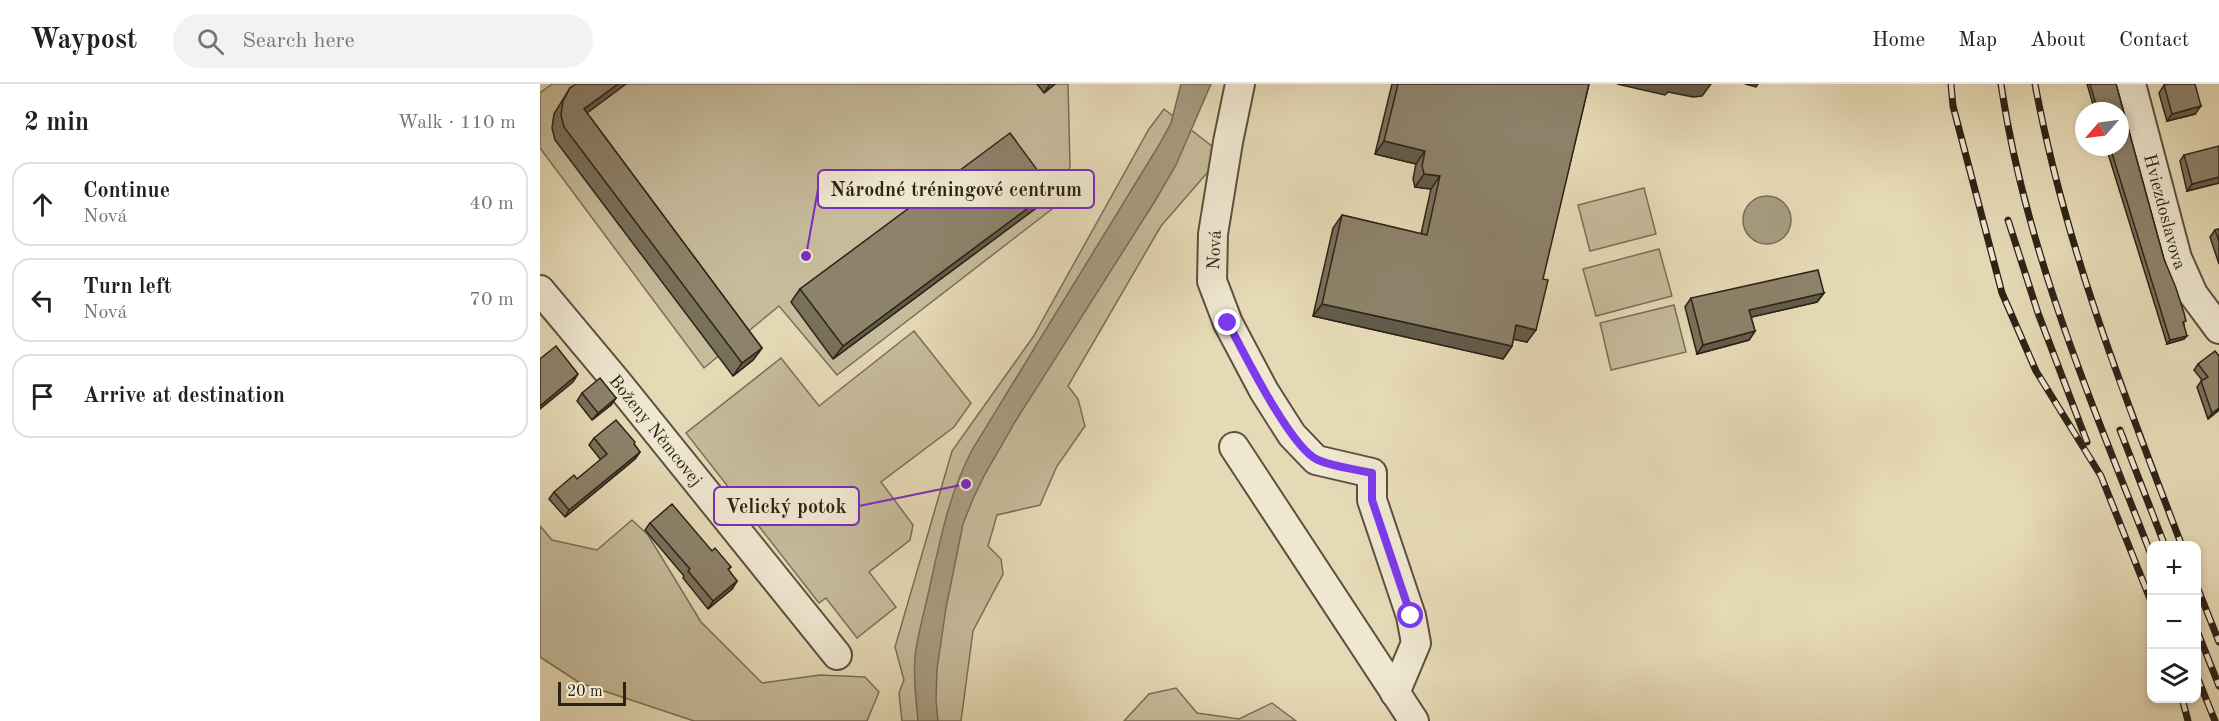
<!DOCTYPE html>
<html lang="en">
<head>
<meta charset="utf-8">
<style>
	:root { --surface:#fff; --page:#f2f2f2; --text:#202124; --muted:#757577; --line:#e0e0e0 }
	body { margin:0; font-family:"Old Standard TT",serif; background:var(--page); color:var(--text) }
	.controls { position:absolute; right:18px; bottom:18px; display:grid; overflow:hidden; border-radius:12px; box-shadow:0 3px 9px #0003 }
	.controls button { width:54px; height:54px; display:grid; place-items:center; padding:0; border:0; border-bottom:2px solid var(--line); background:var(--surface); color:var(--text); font:30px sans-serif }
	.compass { position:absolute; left:1535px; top:18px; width:54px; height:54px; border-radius:50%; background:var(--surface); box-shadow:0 3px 9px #0003; rotate:242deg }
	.scale { position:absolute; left:18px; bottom:15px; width:68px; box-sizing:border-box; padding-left:6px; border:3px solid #2c2317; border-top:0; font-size:16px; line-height:21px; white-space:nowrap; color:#2c2317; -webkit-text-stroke:4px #efe7d0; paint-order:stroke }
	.stop { position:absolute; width:18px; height:18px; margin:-14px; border:4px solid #7c3aed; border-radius:50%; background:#fff }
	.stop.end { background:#7c3aed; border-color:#fff; box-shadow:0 2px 6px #0008 }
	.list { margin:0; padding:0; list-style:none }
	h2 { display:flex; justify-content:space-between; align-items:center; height:78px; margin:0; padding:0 24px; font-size:26px }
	h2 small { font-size:20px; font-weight:400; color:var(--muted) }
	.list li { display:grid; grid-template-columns:39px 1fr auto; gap:18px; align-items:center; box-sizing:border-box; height:84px; margin:0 12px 12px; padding:0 12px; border:2px solid var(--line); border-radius:18px }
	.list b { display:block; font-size:22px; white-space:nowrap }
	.list p { margin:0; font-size:20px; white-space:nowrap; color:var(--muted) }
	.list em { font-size:20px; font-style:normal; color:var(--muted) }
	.icon { flex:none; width:33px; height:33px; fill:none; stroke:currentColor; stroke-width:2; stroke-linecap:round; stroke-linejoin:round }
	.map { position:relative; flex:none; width:1679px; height:637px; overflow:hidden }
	header { display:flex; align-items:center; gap:36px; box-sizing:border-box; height:84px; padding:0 30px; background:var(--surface); border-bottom:2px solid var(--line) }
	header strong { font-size:28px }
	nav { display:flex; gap:33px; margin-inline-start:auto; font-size:21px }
	.search { width:420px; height:54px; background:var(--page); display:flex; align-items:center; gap:15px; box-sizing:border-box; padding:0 21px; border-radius:33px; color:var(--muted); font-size:22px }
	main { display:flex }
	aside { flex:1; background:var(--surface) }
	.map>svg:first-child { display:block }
	.green { fill:#c6bb9b; stroke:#796f59; stroke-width:1.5 }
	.water { fill:#a79c80; stroke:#766c56; stroke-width:1.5 }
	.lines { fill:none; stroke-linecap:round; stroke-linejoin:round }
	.minor-casing { stroke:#5a513f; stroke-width:32 }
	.minor { stroke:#efe7d0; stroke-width:28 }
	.rail-casing { stroke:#2c2317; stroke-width:7 }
	.rail { stroke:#efe7d0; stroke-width:4.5; stroke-dasharray:14; stroke-linecap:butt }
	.wall { fill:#79705b; stroke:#2c2317; stroke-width:1.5 }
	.shaded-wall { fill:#635b4a; stroke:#2c2317; stroke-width:1.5 }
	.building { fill:#8d826a; stroke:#2c2317; stroke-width:1.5 }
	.route { stroke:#7c3aed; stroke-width:8 }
	.labels { text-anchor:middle; stroke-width:4.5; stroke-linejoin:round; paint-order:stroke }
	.street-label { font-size:18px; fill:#2c2317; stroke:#efe7d0 }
	.leader { fill:none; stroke:#7b2cbf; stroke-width:2 }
	.callout-dot { fill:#7b2cbf; stroke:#efe7d0; stroke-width:2 }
	.callout { fill:#efe7d0; stroke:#7b2cbf; stroke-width:2 }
	.callout-label { font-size:20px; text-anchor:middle; font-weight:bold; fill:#2c2317 }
</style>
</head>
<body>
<header>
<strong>Waypost</strong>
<div class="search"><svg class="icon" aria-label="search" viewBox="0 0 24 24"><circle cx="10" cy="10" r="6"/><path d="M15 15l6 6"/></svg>Search here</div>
<nav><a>Home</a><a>Map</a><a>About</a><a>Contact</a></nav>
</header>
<main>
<aside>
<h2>2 min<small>Walk · 110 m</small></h2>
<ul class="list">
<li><svg class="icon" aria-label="ahead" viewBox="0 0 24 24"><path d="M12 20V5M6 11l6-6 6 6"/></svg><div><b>Continue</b><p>Nová</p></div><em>40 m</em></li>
<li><svg class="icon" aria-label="left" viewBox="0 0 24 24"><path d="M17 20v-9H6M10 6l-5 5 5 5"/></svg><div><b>Turn left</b><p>Nová</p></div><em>70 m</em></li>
<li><svg class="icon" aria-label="arrive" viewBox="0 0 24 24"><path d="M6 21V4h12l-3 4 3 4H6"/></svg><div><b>Arrive at destination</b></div></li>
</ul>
</aside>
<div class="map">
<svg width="1679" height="637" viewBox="0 0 1679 637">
	<rect width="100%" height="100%" fill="#e6dab6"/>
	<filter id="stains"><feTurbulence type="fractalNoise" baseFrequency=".00333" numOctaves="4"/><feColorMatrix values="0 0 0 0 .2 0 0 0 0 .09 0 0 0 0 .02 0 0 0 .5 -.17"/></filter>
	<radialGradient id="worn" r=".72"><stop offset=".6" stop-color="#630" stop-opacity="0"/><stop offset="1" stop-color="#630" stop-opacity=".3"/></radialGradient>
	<g class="green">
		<polygon points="12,0 528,0 530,83 516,122 297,291 239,222 164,284 0,64 0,9"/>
		<polygon points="624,25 673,63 674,81 621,142 528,302 538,315 545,342 517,382 500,421 457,431 448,462 461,475 463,490 433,547 421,637 362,637 359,609 364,596 355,563 412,367 493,253 609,45"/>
		<polygon points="1104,104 1116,150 1050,167 1038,121"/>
		<polygon points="1119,165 1132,212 1056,232 1043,185"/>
		<polygon points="1134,221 1146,268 1071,286 1060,239"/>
		<polygon points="374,247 431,319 414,343 341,398 373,441 370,456 329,488 356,523 317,554 286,514 279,519 146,349 241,274 279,322"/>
		<polygon points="92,436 108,451 161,538 222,599 280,591 325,593 339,608 327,637 154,637 40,599 0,573 0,442 12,456 57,466"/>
		<polygon points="636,604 657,629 699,635 732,619 756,637 584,637 609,610"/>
	</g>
	<g class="water">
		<path d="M641 0H671L636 81 615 117 475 338 444 392 433 415 423 440 406 524 397 585 396 616 398 637H378C376 616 373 594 375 573 378 547 386 522 391 497 402 448 409 411 432 366L619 61 631 39Z"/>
		<circle cx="1227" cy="136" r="24"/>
	</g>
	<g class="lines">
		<g class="minor-casing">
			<g id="minor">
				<polyline points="700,0 688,58 673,150 672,197 688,239 724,307 752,351 776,376 832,389 832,416 871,532 876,559 855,609"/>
				<path id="s1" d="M1591 0 1637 174 1653 210 1679 245"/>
				<path id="s2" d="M0 206 77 298 297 571"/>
				<polyline points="694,363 874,637"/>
			</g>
		</g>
		<use href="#minor" class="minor"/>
		<g class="rail-casing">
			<g id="rail">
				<polyline points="1411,0 1413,22 1462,209 1496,287 1561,392 1612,520"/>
				<path d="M1461 0C1485 165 1552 319 1612 473"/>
				<path d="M1495 0C1525 162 1583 308 1642 462"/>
				<polyline points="1468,136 1498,229 1547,358"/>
				<polyline points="1580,346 1625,462"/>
				<polyline points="1656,500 1679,558"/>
				<polyline points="1656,544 1679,602"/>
				<polyline points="1656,590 1675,637"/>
				<polyline points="1642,614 1648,637"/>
			</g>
		</g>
		<use href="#rail" class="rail"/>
	</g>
	<g class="wall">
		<polygon points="497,0 515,0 504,9"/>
		<polygon points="852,0 1049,0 987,258 973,255 972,262 963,275 773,232 793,144 802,131 881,150 891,105 875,103 873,95 876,80 835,70"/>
		<polygon points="1547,0 1576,0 1624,175 1644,240 1644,255 1627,260 1566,63 1580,63 1580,27 1555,27"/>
		<polygon points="1624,1 1655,30 1627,37 1619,9"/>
		<polygon points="30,4 47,29 222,264 213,276 193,292 15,56 12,44 14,30"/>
		<polygon points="1644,71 1679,99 1647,107 1640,77"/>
		<polygon points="503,119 293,275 251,218 260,205"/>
		<polygon points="1679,145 1679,180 1670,153 1675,146"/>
		<polygon points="1284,209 1277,218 1211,233 1215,247 1209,256 1157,270 1145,223 1151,214"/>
		<polygon points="1679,272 1679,326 1668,335 1657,303 1662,296 1654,286 1658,280"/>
		<polygon points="42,309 76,314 71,321 52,336 37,317"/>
		<polygon points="54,354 94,360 100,368 95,375 25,433 9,415 14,408 37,395 61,376 49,361"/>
		<polygon points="110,439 172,467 191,483 188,486 197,497 192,505 168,525 143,494 144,492 105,446"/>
	</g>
	<g class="shaded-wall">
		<polygon points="78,0 86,0 35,38 44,25"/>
		<polygon points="510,0 515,0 504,9"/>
		<polygon points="1077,0 1171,0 1162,12 1153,13 1128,8 1125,11"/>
		<polygon points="1205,0 1218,0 1216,3"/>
		<polygon points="1661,22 1655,30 1627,37 1632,30"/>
		<polygon points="844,57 885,67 876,80 835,70"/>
		<polygon points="884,90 900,92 891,105 875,103"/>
		<polygon points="1679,93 1679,99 1647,107 1652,100"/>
		<polygon points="512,106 503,119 293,275 303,262"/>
		<polygon points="1284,209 1277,218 1203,235 1209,226"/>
		<polygon points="782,220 972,262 963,275 773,232"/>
		<polygon points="976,241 996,246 987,258 967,254"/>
		<polygon points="1215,247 1209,256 1157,270 1163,261"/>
		<polygon points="1647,252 1644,255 1627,260 1630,256"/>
		<polygon points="222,264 213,276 193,292 202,279"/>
		<polygon points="38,290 33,298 0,325 0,322"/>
		<polygon points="76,314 71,321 52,336 58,329"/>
		<polygon points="1679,324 1679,326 1668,335 1672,329"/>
		<polygon points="100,368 95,375 25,433 29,426"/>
		<polygon points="197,497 192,505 168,525 173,517"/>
	</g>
	<g class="building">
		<polygon points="36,0 78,0 44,25 222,264 202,279 24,43 21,31 23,17 30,4"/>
		<polygon points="858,0 1049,0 1003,195 1008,196 996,246 976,241 972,262 782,220 802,131 887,151 900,92 884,90 882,82 885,67 844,57"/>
		<polygon points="1550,0 1576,0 1624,175 1636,204 1644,229 1646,237 1643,238 1647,252 1630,256 1570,63 1580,63 1580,27 1558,27"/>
		<polygon points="1629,0 1655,0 1661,22 1632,30 1624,1"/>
		<polygon points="470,49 512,106 303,262 260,205"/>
		<polygon points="1679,62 1679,93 1652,100 1644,71"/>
		<polygon points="1679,145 1679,157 1675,146"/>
		<polygon points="1278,186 1284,209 1209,226 1215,247 1163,261 1151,214"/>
		<polygon points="16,262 38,290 0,322 0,275"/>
		<polygon points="1675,267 1679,272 1679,324 1672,329 1661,297 1668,293 1658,280"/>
		<polygon points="60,294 76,314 58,329 42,309"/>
		<polygon points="76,336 95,358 94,360 100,368 29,426 14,408 34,391 37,395 67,370 54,354"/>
		<polygon points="132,420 172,467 175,464 191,483 188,485 197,497 173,517 148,487 150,485 110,439"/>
	</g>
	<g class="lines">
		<path class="route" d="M688 239C703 267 751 365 778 376 794 383 815 385 832 389V416L871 532"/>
	</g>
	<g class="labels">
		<g class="street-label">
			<text dy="6" stroke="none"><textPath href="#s1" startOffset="132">Hviezdoslavova</textPath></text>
			<text transform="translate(674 166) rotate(-87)" y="6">Nová</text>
			<text dy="6" stroke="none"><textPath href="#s2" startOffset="182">Boženy Němcovej</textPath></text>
		</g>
	</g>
	<path class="leader" d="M266 172L278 105M426 400L319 422"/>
	<g class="callout-dot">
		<circle cx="266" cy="172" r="6"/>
		<circle cx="426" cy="400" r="6"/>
	</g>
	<g class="callout">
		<rect x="278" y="86" width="276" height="38" rx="6"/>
		<rect x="174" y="403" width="145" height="38" rx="6"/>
	</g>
	<g class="callout-label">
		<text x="416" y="112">Národné tréningové centrum</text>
		<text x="246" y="429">Velický potok</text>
	</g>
	<rect width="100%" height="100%" filter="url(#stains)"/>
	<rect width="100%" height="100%" fill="url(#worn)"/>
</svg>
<div class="controls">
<button>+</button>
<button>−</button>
<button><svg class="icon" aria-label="layers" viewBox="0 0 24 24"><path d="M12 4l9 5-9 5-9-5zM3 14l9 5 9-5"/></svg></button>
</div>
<svg class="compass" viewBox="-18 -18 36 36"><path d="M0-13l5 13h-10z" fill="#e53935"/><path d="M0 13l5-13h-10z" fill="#757577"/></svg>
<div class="scale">20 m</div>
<div class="stop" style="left:871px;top:532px"></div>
<div class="stop end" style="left:688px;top:239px"></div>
</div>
</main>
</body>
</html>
